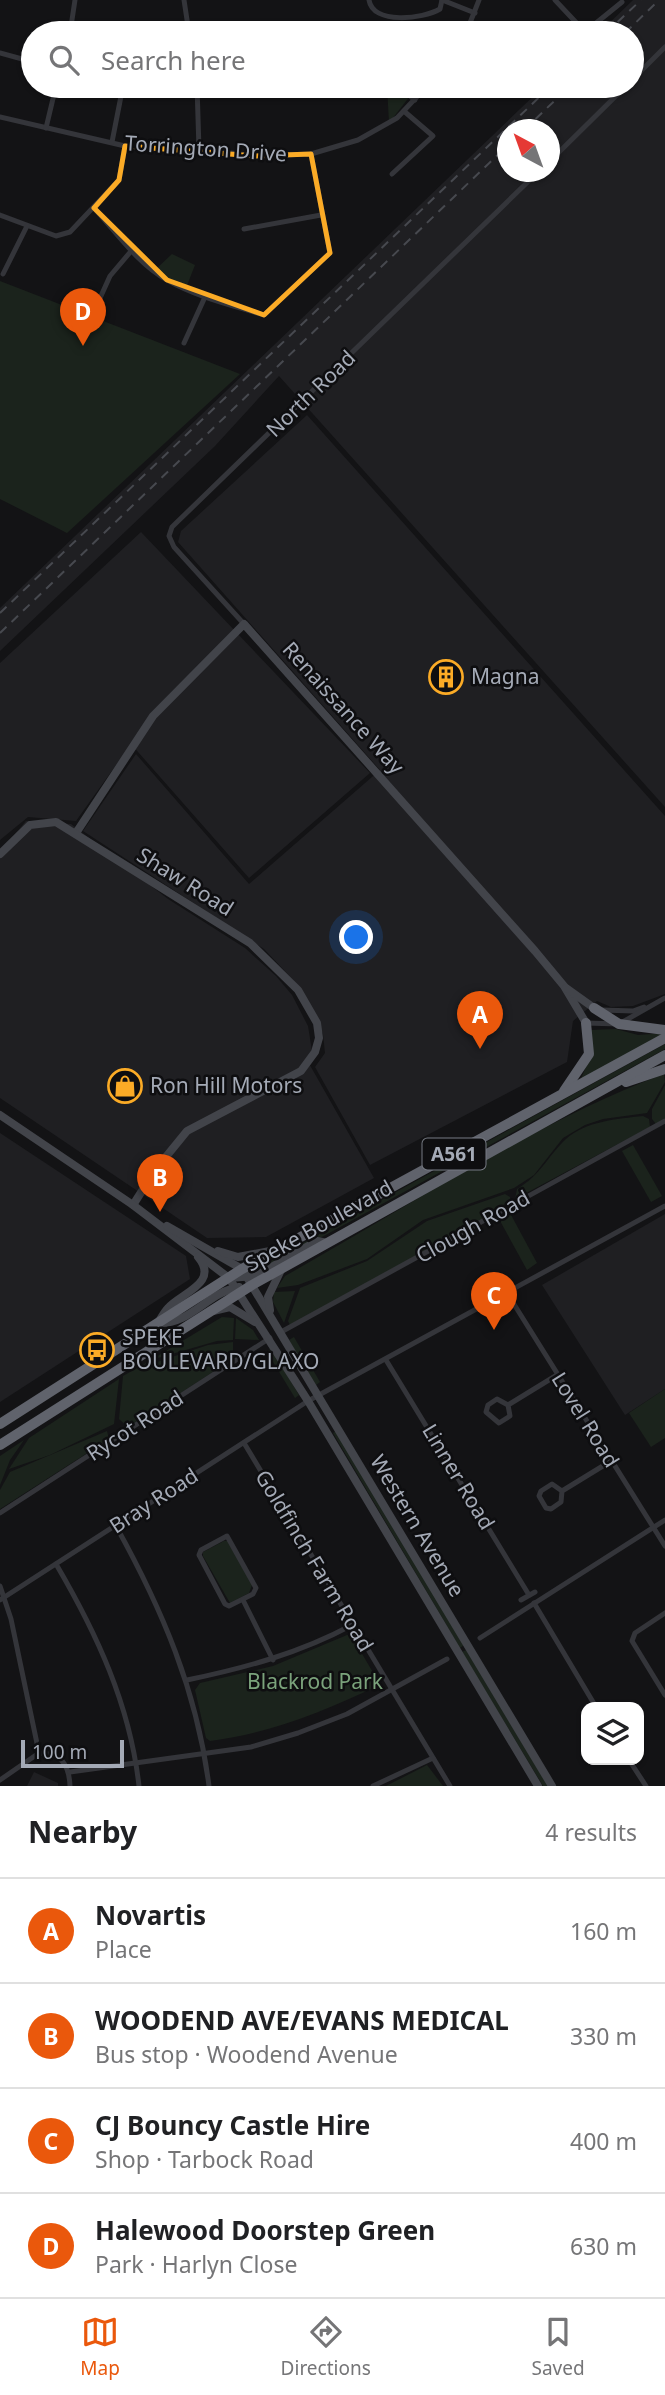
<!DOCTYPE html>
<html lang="en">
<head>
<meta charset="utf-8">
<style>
	:root { --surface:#fff; --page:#f2f2f2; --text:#202124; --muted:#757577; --line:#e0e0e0; --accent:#ea580c }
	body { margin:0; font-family:"Noto Sans",sans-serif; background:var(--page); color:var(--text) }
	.controls { position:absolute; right:21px; bottom:21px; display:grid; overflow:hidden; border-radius:14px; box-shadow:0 2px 5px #0004 }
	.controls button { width:63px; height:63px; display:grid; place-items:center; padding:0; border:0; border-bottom:2px solid var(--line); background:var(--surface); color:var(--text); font:35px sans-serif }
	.compass { position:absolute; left:497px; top:119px; width:63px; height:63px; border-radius:50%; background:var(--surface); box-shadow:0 2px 5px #0004; rotate:319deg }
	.scale { position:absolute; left:21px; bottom:18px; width:103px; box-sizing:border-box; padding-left:7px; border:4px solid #a4aab6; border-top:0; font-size:19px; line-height:24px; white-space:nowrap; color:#a4aab6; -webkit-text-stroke:5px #0e0e10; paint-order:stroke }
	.you { position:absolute; left:357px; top:938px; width:24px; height:24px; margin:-18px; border:5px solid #fff; border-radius:50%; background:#1a73e8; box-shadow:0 0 0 10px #1a73e833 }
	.badge { display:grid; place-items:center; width:46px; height:46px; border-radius:50%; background:var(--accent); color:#fff; font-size:23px; font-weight:700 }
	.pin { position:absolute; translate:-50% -58px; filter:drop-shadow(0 2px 4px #0008) }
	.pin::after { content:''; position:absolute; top:37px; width:24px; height:21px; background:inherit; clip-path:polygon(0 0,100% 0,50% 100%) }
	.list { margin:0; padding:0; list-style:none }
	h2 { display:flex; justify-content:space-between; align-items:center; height:91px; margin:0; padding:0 28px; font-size:30px }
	h2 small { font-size:23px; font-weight:400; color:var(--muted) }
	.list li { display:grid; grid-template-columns:46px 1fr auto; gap:21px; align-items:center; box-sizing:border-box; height:105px; padding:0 28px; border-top:2px solid var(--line) }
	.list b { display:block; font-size:26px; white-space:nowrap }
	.list p { margin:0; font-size:23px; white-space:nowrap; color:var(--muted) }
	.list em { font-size:23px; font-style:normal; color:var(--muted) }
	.icon { flex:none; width:38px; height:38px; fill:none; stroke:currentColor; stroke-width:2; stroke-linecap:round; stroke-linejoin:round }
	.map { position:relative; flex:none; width:665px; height:1786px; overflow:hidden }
	.search { position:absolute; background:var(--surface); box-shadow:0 2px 5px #0004; left:21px; right:21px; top:21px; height:77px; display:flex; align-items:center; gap:18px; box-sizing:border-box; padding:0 24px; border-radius:38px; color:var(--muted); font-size:26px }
	.sheet { height:511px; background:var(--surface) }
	nav { display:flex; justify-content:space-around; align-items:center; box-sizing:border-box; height:98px; border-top:2px solid var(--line); background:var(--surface); font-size:19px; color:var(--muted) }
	nav a { display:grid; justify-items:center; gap:4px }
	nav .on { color:var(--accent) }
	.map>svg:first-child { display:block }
	.built { fill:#1f1f22; fill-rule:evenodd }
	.green { fill:#1b231c }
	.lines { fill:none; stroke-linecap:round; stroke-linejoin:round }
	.street { stroke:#34353a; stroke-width:5 }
	.secondary { stroke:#42444a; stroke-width:8 }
	.highway { stroke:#60636c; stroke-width:10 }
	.rail { stroke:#47494f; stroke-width:2; stroke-dasharray:9 7; stroke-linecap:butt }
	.marked { fill:none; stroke:#fbab26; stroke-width:5; stroke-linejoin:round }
	.labels { text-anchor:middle; stroke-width:5; stroke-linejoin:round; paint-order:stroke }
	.shield { fill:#0e0e10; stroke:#777b84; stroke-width:2 }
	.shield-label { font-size:19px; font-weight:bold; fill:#a4aab6 }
	.street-label { font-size:21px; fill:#a4aab6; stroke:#0e0e10 }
	.poi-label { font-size:21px; fill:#a4aab6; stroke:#0e0e10; text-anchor:start }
	.park-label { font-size:21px; fill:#7aa27b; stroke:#0e0e10 }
</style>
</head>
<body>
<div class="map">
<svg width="665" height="1786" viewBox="0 0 665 1786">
	<rect width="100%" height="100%" fill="#131315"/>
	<g class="built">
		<path d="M633 0H665V807L279 376 215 446 0 651V608L544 86H632V33H599ZM508 130H550V172H508Z"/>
		<polygon points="307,415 665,816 665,994 633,1006 611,1007 597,1001 573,1021 567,1062 370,1165 315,1067 325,1053 323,1034 313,1009 296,983 264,949 83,831 136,754 249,884 380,770 178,542 181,531"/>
		<polygon points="141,532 370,773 249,878 131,744 76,821 28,817 0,840 0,663"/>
		<polygon points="26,821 71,824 168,899 245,948 276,976 292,995 308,1026 312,1051 307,1060 374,1178 266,1237 207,1238 0,1098 0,852"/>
		<polygon points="0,1133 186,1256 190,1279 0,1402"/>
		<polygon points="665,1214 665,1389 625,1415 542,1285"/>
		<polygon points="34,1772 58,1783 58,1786 27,1786"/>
	</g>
	<g class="green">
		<polygon points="387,86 395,86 410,96 389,123"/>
		<polygon points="172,254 195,265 186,288 154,271"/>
		<polygon points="0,281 240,374 67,533 0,499"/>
		<polygon points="616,1029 638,1035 665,1033 580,1081 591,1055 591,1030"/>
		<polygon points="665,1044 665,1049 258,1272 256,1269"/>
		<path d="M664 1074 665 1082 647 1113 603 1119 585 1125 563 1138 534 1175 514 1188 423 1220 367 1259 298 1285 277 1288 285 1276C410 1206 531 1124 664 1074Z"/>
		<polygon points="665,1085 665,1119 656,1124 652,1119 652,1109"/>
		<path d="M643 1116 649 1119 650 1127 515 1199 517 1189C542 1174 546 1158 566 1139 586 1121 617 1119 643 1116Z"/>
		<polygon points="633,1145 662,1196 651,1202 622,1151"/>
		<polygon points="505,1194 510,1197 511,1204 290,1325 288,1321 300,1288 367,1261 427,1221"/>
		<polygon points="510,1213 537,1263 527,1270 499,1219"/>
		<polygon points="295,1291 284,1323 273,1302 274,1292"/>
		<polygon points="222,1317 234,1318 233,1340 217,1341 151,1360"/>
		<polygon points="236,1318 253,1330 259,1340 235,1339"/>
		<polygon points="294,1337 320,1382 316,1385 289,1340"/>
		<polygon points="233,1342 233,1359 128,1427 119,1419 123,1376 146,1363 151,1364 208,1345"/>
		<polygon points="271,1348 299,1395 295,1398 267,1352"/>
		<polygon points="119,1379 114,1424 50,1455 9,1469 29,1438"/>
		<polygon points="665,1389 665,1438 651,1447 629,1413"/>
		<polygon points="107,1431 109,1439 0,1509 0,1490 10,1472"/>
		<polygon points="336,1431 464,1645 460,1648 333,1433"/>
		<polygon points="24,1440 10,1460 0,1485 0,1456"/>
		<polygon points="224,1541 228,1541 252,1585 249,1593 230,1603 203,1556 203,1552"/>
		<path d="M347 1635H351L378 1681 377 1686C323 1712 270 1733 210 1741L206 1738 195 1690 200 1683 273 1666Z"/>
		<polygon points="466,1650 548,1786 543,1786 462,1652"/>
		<polygon points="427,1765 443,1786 386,1786"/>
	</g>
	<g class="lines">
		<g class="street">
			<polyline points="184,0 189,33"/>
			<path d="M369 0C373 25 423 19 440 9L442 0"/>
			<polyline points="442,0 475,13"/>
			<polyline points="555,0 585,32 622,2"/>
			<polyline points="70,33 75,0"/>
			<polyline points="466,33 479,0"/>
			<polyline points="0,53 33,62"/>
			<polyline points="632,80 665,47"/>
			<polyline points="197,86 199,149"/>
			<polyline points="397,86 415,100"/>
			<polyline points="510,86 523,95"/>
			<polyline points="0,117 125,146 199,149 255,156 311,154 358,140 397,118 427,86"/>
			<polyline points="46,128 56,86"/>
			<polyline points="112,142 123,86"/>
			<polyline points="550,161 626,86"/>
			<polyline points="392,174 433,136 405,112"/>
			<path d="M94 208C116 232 138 264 167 280 197 297 231 305 264 315L330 253 311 154"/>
			<polyline points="0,215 56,236 70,232 119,180 125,146"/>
			<polyline points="244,229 321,215"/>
			<polyline points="3,274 27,226"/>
			<polyline points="96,307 110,276 132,250"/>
			<polyline points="184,343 205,297"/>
			<polyline points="244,624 174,547 169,536 172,527 538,172"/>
			<polyline points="602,1010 633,1011 644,1007"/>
			<polyline points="586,1023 619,1024 665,998"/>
			<polyline points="507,1293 665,1546"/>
			<polyline points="281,1332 665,1121"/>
			<polyline points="386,1360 529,1595"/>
			<polyline points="508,1405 497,1399 488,1405 486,1412 499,1423 510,1416 508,1405 557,1375"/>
			<polyline points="244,1443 450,1786"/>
			<polyline points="562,1491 561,1502 551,1509 546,1508 539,1496 541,1491 552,1484 562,1491 611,1461"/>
			<polyline points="0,1513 270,1338"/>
			<path d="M116 1526C162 1609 197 1691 209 1786"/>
			<polygon points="227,1536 256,1588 253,1594 229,1606 225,1604 199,1555 201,1550"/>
			<path d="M56 1564C97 1634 130 1705 139 1786"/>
			<path d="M0 1586 11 1619 39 1753C61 1753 69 1764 70 1786"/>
			<polyline points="0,1600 308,1401 665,1206"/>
			<polyline points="243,1600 273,1660"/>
			<polyline points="521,1600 535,1592"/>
			<polyline points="534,1603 596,1707"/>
			<polyline points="665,1613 635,1633 632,1641 665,1695"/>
			<polyline points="480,1638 665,1520"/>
			<path d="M187 1680C245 1668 300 1653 352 1625"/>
			<polyline points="629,1760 646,1786"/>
			<polyline points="70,1772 251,1747 298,1733 347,1714 447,1659"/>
			<polyline points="0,1780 39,1753"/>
			<polyline points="373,1786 433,1758"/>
		</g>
		<g class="secondary">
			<polyline points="76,833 153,716 244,624 535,951 564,986 586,1023"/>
			<polyline points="0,854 30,825 56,822 250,943 298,990 317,1023 319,1038 315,1052 301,1071 187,1131 156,1169 133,1205"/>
			<polyline points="566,988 594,1008"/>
			<polyline points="0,1115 133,1205 229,1278 308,1401 538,1786"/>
			<polyline points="167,1226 242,1269 552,1786"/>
			<polyline points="218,1251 238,1257 270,1251"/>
			<path d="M198 1257C220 1283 181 1293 168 1308 164 1312 161 1318 158 1323 190 1325 208 1292 239 1287"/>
			<polyline points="229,1278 256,1276 317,1241 328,1243"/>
			<polyline points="270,1310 268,1297 281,1270"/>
			<polyline points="213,1311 230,1307 255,1322"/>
		</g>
		<g class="highway">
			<polyline points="594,1008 619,1024 665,1030"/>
			<polyline points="626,1082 665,1069"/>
			<polyline points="564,1091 589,1054 586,1023"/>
			<polyline points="0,1424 242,1269 665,1038"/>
			<polyline points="0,1445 252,1285 665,1055"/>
		</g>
		<g class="rail">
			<polyline points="606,33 641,0"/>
			<polyline points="625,33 659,0"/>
			<polyline points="524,130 570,86"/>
			<polyline points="0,613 551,86"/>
			<polyline points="0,633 508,145"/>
		</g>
	</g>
	<path class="marked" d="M125 146 255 156 311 154 330 253 264 315 167 280 94 208 119 180Z"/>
	<defs>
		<g id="building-ring" transform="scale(1.75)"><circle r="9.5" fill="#0e0e10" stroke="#fbab26" stroke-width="1.5"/><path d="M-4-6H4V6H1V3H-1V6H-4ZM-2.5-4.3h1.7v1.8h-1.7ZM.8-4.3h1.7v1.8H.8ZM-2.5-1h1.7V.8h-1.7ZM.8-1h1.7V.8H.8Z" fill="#fbab26"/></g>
		<g id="shop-ring" transform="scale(1.75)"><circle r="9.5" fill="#0e0e10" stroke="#fbab26" stroke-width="1.5"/><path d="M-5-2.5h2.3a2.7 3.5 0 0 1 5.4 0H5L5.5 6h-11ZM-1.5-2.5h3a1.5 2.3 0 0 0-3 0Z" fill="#fbab26"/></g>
		<g id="bus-ring" transform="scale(1.75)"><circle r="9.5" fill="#0e0e10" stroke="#fbab26" stroke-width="1.5"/><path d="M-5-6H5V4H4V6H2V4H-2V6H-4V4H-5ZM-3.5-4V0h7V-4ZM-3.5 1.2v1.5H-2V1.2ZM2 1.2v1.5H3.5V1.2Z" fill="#fbab26"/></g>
	</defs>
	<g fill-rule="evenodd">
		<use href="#building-ring" x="446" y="677"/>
		<use href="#shop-ring" x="125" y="1086"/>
		<use href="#bus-ring" x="97" y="1350"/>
	</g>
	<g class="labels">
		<rect class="shield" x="422.5" y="1138.5" width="63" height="31" rx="5"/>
		<g class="shield-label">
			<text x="454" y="1161">A561</text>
		</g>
		<g class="street-label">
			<text transform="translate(206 149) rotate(4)" y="7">Torrington Drive</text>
			<text transform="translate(311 394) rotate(-44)" y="7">North Road</text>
			<text transform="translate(343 708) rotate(48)" y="7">Renaissance Way</text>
			<text transform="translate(185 882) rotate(32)" y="7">Shaw Road</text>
			<text transform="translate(319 1226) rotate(-29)" y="7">Speke Boulevard</text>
			<text transform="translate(473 1227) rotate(-29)" y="7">Clough Road</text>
			<text transform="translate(585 1420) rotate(58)" y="7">Lovel Road</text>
			<text transform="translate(135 1426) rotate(-33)" y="7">Rycot Road</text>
			<text transform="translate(458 1477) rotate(59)" y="7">Linner Road</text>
			<text transform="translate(154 1501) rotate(-33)" y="7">Bray Road</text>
			<text transform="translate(417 1526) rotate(59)" y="7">Western Avenue</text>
			<text transform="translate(314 1561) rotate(59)" y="7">Goldfinch Farm Road</text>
		</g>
		<g class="poi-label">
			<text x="471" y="684">Magna</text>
			<text x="150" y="1093">Ron Hill Motors</text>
			<text x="122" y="1345">SPEKE<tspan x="122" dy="24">BOULEVARD/GLAXO</tspan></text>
		</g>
		<g class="park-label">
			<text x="315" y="1689">Blackrod Park</text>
		</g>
	</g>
</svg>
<div class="controls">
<button><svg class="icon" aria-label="layers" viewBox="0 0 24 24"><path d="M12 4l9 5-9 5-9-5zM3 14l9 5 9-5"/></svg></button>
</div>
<svg class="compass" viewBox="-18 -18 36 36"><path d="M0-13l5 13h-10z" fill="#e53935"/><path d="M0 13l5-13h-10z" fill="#757577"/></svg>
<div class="scale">100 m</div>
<div class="you"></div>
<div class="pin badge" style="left:480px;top:1049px">A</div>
<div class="pin badge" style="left:160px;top:1212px">B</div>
<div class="pin badge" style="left:494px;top:1330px">C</div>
<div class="pin badge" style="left:83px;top:346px">D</div>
<div class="search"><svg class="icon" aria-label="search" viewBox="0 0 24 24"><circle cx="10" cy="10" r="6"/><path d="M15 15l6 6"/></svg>Search here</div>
</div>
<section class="sheet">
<h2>Nearby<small>4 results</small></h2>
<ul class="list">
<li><span class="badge">A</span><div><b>Novartis</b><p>Place</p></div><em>160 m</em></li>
<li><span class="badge">B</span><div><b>WOODEND AVE/EVANS MEDICAL</b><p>Bus stop · Woodend Avenue</p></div><em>330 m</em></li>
<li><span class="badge">C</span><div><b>CJ Bouncy Castle Hire</b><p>Shop · Tarbock Road</p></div><em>400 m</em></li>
<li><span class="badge">D</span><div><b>Halewood Doorstep Green</b><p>Park · Harlyn Close</p></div><em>630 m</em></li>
</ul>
</section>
<nav>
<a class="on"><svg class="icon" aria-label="map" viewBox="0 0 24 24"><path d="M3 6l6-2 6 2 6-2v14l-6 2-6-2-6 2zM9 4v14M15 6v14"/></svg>Map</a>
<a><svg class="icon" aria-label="directions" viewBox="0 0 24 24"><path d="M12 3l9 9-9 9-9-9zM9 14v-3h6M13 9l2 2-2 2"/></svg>Directions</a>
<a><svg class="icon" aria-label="saved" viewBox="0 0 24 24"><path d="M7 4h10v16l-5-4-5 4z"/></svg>Saved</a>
</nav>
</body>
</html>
